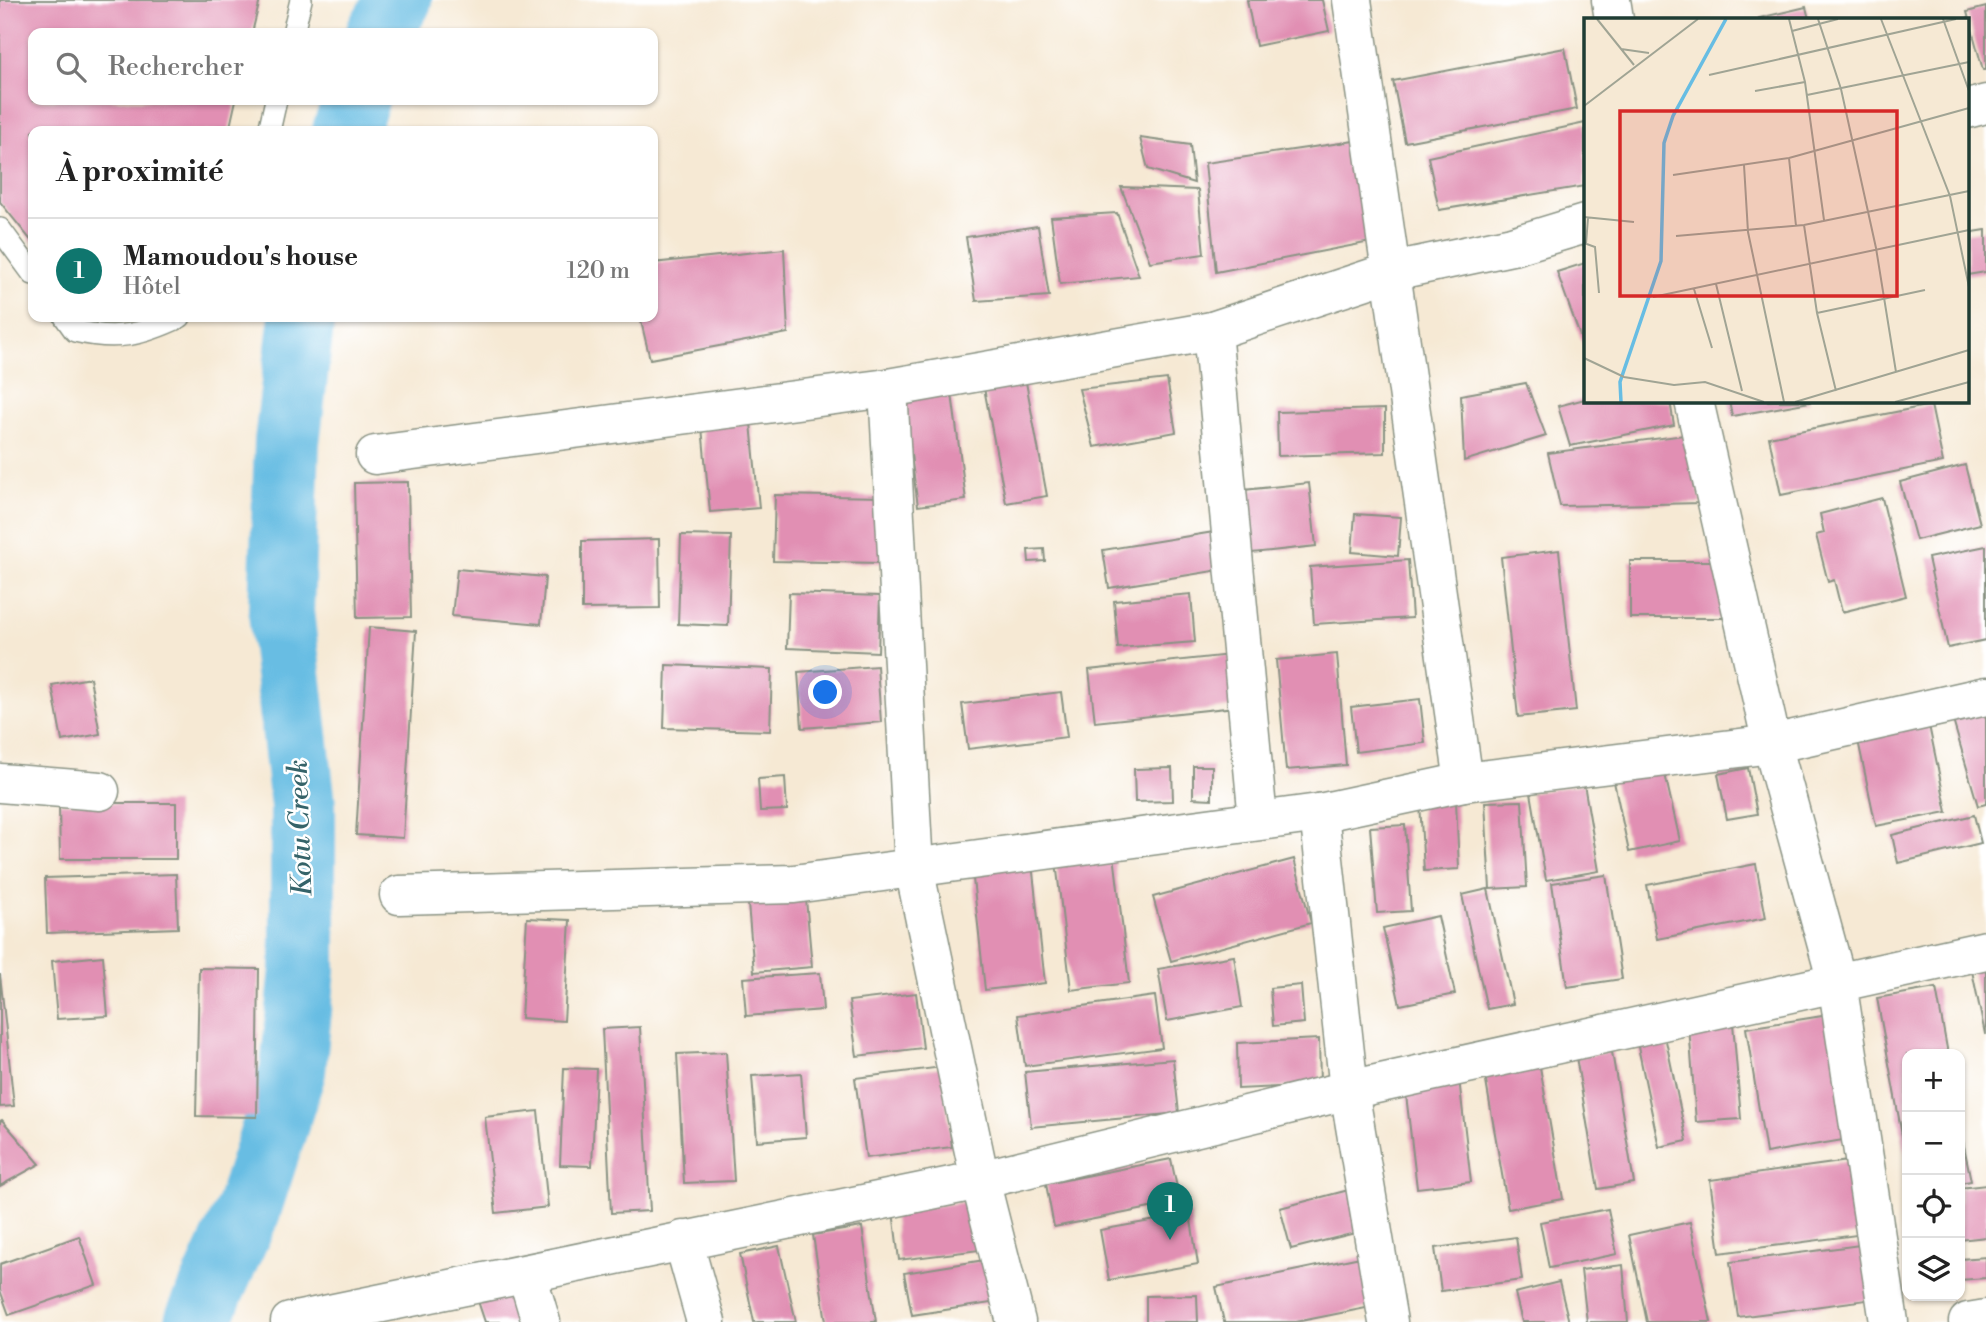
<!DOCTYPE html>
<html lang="fr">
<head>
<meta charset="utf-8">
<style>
	:root { --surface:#fff; --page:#f6f6f6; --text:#222; --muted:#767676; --line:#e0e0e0; --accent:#0f766e }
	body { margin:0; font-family:"Libre Bodoni",serif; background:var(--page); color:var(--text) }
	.controls { position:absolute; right:21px; bottom:21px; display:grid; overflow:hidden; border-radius:14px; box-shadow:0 2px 5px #0004 }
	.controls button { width:63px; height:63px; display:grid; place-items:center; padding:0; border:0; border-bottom:2px solid var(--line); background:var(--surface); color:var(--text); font:35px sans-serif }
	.you { position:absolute; left:826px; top:693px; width:24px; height:24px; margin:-18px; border:5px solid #fff; border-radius:50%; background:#1a73e8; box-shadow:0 0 0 10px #1a73e833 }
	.badge { display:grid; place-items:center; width:46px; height:46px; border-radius:50%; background:var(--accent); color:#fff; font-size:23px; font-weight:700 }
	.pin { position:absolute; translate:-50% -58px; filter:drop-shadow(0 2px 4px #0008) }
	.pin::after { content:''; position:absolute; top:37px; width:24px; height:21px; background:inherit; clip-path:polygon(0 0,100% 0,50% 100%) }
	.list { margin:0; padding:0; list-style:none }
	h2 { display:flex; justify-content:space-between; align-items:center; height:91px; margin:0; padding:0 28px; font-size:30px }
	h2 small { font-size:23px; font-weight:400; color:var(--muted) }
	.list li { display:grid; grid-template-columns:46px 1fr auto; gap:21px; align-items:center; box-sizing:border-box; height:105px; padding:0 28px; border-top:2px solid var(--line) }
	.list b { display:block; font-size:26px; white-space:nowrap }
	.list p { margin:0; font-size:23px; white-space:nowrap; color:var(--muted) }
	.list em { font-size:23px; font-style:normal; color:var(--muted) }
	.icon { flex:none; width:38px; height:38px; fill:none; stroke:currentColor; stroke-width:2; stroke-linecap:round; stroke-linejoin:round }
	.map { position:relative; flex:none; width:1986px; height:1322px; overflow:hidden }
	.search { position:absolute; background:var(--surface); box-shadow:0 2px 5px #0004; left:28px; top:28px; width:630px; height:77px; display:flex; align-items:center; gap:18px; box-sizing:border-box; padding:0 24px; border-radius:14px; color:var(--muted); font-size:26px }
	.panel { position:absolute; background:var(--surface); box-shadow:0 2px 5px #0004; left:28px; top:126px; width:630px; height:196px; border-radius:14px }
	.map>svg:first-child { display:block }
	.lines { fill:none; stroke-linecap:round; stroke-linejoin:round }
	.river { stroke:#67bde3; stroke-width:66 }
	.building { fill:#e18fb3 }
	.lane-casing { stroke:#8a9384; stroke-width:24 }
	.street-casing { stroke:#8a9384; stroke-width:41 }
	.lane { stroke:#fff; stroke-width:21 }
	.street { stroke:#fff; stroke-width:38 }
	.labels { text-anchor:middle; stroke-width:5; stroke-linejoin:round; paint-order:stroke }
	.water-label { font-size:28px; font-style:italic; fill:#356369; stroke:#fff }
	.inset-river { fill:none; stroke:#67bde3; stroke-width:3.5 }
	.inset-road { fill:none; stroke:#a0a494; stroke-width:2 }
	.view { fill:#d62828; fill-opacity:0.15; stroke:#d62828; stroke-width:3.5 }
	.inset-edge { fill:none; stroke:#1f3d34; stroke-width:3.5 }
</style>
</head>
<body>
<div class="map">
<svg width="1986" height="1322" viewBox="0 0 1986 1322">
	<rect width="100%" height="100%" fill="#fff"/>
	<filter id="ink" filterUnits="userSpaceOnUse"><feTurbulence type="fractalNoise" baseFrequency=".0143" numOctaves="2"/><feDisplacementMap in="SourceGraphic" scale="14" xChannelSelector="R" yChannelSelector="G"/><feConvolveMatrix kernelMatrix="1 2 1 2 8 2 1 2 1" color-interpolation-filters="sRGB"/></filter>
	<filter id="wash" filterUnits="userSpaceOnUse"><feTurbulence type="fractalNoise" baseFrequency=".00686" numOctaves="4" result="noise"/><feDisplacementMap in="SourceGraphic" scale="28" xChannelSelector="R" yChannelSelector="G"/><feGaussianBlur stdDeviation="1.57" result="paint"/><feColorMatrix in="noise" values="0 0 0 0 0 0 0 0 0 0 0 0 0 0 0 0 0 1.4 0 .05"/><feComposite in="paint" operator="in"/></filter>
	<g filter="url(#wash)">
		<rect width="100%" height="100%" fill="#f6e9d4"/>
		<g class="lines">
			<g class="river">
				<polyline points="379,33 399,0"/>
				<polyline points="345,131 356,100"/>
				<polyline points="197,1322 248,1210 293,1071 303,969 303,805 281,612 287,442 302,317"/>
			</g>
		</g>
		<g id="blocks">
			<g class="building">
				<polygon points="0,0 260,0 252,33 33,33 33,100 236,100 229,131 33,131 33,243 0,202"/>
				<polygon points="1247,0 1322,0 1329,31 1256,46"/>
				<polygon points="1806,7 1809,19 1759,19 1759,18"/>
				<polygon points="1986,7 1986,70 1983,70 1967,12"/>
				<polygon points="1565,48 1577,109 1405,142 1393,81"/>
				<polygon points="1585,123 1585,186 1439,210 1428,157"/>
				<polygon points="1140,138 1190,145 1194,183 1148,169"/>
				<polygon points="1368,139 1381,240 1216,272 1205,163"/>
				<polygon points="1121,187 1198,190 1204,254 1150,262"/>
				<polygon points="1117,213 1139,276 1060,284 1051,217"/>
				<polygon points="1038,226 1049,296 976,301 966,237"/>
				<polygon points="1986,230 1986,272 1967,275 1967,233"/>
				<polygon points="784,249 788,333 650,359 640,317 653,317 653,263"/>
				<polygon points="1585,263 1585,350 1557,272"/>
				<polygon points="1021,355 1047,496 1006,503 979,362"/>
				<polygon points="949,371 966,500 918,506 900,377"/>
				<polygon points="1167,379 1176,432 1094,447 1079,389"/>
				<polygon points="1526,383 1546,436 1464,461 1461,395"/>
				<polygon points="1585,399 1670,401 1674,425 1570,446 1558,406"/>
				<polygon points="1729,401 1810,401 1810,402 1732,416"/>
				<polygon points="1931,405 1943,462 1781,495 1769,437"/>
				<polygon points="1385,409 1385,453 1278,456 1277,412"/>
				<polygon points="751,423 759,508 710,512 702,427"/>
				<polygon points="1684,435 1702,503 1560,506 1548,453"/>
				<polygon points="1965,465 1980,524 1916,540 1900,482"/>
				<polygon points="408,482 411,617 357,618 354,483"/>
				<polygon points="1309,483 1316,546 1252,553 1244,490"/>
				<polygon points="775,495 883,497 882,563 773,561"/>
				<polygon points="1882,498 1906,596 1842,612 1834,580 1828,582 1816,535 1824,533 1820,514"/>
				<polygon points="1355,514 1401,517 1398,556 1352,552"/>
				<polygon points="1220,531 1226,569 1109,588 1103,550"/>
				<polygon points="681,535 731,536 728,626 678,624"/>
				<polygon points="659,539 660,608 582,609 582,541"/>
				<polygon points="1986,546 1986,640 1948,648 1928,558"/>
				<polygon points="1044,549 1045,561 1029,562 1028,550"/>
				<polygon points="1559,550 1576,711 1518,717 1501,557"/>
				<polygon points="1408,560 1412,618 1314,624 1310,567"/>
				<rect x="1630" y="561" width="95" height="57"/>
				<polygon points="457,569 545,577 541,624 452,616"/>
				<polygon points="789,593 880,596 878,652 787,648"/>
				<polygon points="1191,594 1195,642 1118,648 1114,601"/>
				<polygon points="369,627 416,631 403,838 356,835"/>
				<polygon points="1337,654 1346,765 1286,770 1276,660"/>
				<polygon points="1230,655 1235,707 1095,722 1089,670"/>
				<polygon points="666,665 772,669 770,731 664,728"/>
				<polygon points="877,666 881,722 802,728 798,672"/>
				<polygon points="90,678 100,734 62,741 52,685"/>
				<polygon points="1061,692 1067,737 968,749 962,704"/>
				<polygon points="1420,699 1425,743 1356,752 1351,707"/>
				<polygon points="1986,707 1986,804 1978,806 1952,717"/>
				<polygon points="1926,711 1947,812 1876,826 1855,726"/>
				<polygon points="1663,765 1680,841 1629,852 1613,777"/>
				<polygon points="1193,766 1212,766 1212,799 1193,798"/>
				<polygon points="1172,768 1173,801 1135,802 1134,769"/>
				<polygon points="1748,768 1757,814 1727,819 1718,774"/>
				<polygon points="785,777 787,810 760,811 758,779"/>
				<polygon points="1584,784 1599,871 1546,880 1531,793"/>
				<polygon points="1456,801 1459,869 1424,871 1420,803"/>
				<polygon points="1522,801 1527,887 1490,889 1485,802"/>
				<polygon points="59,803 176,803 176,859 60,859"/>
				<polygon points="1974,815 1981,843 1898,863 1892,835"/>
				<polygon points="1405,825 1411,911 1377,913 1370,827"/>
				<polygon points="1113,846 1129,983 1071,990 1055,853"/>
				<polygon points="1031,854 1045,983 985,990 971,860"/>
				<polygon points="1294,859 1311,923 1171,961 1153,897"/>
				<polygon points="1756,864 1766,918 1657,939 1647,885"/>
				<polygon points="176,874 178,928 47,933 45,878"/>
				<polygon points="1606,875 1622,979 1567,987 1552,883"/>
				<polygon points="1488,889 1513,1004 1487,1009 1462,895"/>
				<polygon points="806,899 812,967 754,972 748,904"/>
				<polygon points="1438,916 1455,994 1400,1005 1383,928"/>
				<polygon points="527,918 570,920 564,1021 521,1018"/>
				<polygon points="103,956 108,1016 57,1019 52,961"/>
				<polygon points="1234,956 1242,1007 1167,1021 1158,969"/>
				<polygon points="1986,963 1986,1034 1985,1034 1971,966"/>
				<polygon points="199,968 259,969 257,1117 196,1116"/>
				<polygon points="820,973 823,1010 746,1016 743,978"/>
				<polygon points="0,974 14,1106 0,1107"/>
				<polygon points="1301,985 1304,1023 1273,1026 1270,988"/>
				<polygon points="1936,988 1948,1054 1907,1054 1906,1157 1877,998"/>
				<polygon points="916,993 923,1048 857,1056 849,1001"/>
				<polygon points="1155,996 1162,1048 1025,1066 1018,1015"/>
				<polygon points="1829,1015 1849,1139 1766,1153 1746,1028"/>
				<polygon points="1733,1023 1741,1119 1696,1122 1689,1026"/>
				<polygon points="640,1027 650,1211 611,1213 602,1029"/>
				<polygon points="1665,1036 1687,1141 1659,1147 1637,1042"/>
				<polygon points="1319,1039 1320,1085 1238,1089 1237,1043"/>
				<polygon points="726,1052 734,1181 684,1183 677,1054"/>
				<polygon points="1612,1052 1634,1183 1598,1189 1576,1057"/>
				<polygon points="1173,1059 1179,1113 1031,1127 1025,1072"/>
				<polygon points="942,1067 952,1147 866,1158 855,1078"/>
				<polygon points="1540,1067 1563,1199 1508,1209 1485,1076"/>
				<polygon points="564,1068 596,1069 592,1166 560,1165"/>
				<polygon points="801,1073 806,1137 757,1141 752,1076"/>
				<polygon points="1459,1079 1471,1182 1417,1188 1405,1086"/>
				<polygon points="538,1111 548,1207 496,1213 485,1117"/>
				<polygon points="2,1120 40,1164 0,1186 0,1121"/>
				<polygon points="1960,1126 1971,1181 1960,1183"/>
				<polygon points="1171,1159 1180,1202 1054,1227 1046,1184"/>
				<polygon points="1863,1159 1872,1233 1720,1253 1710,1180"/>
				<polygon points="1986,1185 1986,1237 1960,1240 1960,1188"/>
				<polygon points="1360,1187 1371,1229 1291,1249 1280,1208"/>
				<polygon points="982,1200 988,1249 899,1260 893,1211"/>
				<polygon points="1608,1209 1617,1254 1549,1268 1540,1222"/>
				<polygon points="1190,1214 1198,1264 1109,1280 1100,1230"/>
				<polygon points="1690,1222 1711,1322 1647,1322 1629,1235"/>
				<polygon points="862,1227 876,1322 826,1322 813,1235"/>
				<polygon points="79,1236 96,1285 9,1315 0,1290 0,1264"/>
				<polygon points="1516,1237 1522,1280 1441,1291 1435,1248"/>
				<polygon points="1875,1243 1882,1298 1738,1317 1730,1262"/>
				<polygon points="779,1246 796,1322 754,1322 740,1254"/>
				<polygon points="1365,1256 1376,1306 1296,1322 1224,1322 1216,1287"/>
				<polygon points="1986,1257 1986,1278 1960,1280 1960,1259"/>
				<polygon points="997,1258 1004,1301 912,1315 904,1273"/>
				<polygon points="1623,1265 1628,1322 1587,1322 1581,1270"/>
				<polygon points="526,1281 541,1322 485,1322 477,1298"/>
				<polygon points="1559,1282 1569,1322 1522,1322 1515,1293"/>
				<polygon points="1197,1295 1198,1322 1146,1322 1146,1296"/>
			</g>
		</g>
	</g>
	<g filter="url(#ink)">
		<use href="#blocks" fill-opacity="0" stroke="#8a9384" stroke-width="2"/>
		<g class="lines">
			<g class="lane-casing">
				<g id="lane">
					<polyline points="293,33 301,0"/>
					<polyline points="269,131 276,100"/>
					<polyline points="0,229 33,274"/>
					<path d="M65 317 75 331C117 341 142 335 180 317"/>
				</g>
			</g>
			<g class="street-casing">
				<g id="street">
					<polyline points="1352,0 1464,782"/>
					<polyline points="1611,0 1614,19"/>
					<polyline points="1967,109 1986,104"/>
					<polyline points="1212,331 1258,820"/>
					<polyline points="888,388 914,868 980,1180 1016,1322"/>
					<polyline points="1694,401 1772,744 1837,982 1889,1322"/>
					<polyline points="375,455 888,388 1212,331 1393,271 1512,246 1585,224"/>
					<polyline points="0,783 100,791"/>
					<polyline points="1319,813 1349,1090 1388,1322"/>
					<polyline points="399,895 794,884 1319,813 1464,782 1772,744 1986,696"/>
					<polyline points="683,1240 706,1322"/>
					<polyline points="527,1275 541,1322"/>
					<polyline points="290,1322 980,1180 1349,1090 1986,950"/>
					<polyline points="1968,1322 1986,1319"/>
				</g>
			</g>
			<use href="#lane" class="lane"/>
			<use href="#street" class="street"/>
		</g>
	</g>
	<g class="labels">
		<g class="water-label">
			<text transform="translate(299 828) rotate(-92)" y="10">Kotu Creek</text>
		</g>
	</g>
	<g transform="translate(1584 18)">
		<rect width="385" height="385" fill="#f6e9d4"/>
		<path class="inset-river" d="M37 384 36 364 77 243 80 125 89 98 142 1"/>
		<path class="inset-road" d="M13 1 50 47M205 1 221 64 240 202M234 1 257 71 292 230 312 354M297 1 366 178 385 269M359 1 385 73M208 13 254 1M37 31 65 35M125 57 372 1M171 73 221 64M223 77 385 44M0 88 114 1M205 140 212 208M160 147 164 214 200 384M89 157 205 140 385 90M0 199 50 204M220 207 233 295 252 373M92 218 220 207 385 173M0 225 11 229 15 275M2 226 4 200M132 266 158 373M110 271 128 330M69 279 385 212M233 295 341 272M0 340 40 359 90 367 121 364 180 384M211 384 385 332M311 384 385 364"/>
		<path class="view" d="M36 93H313V278H36Z"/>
		<rect width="385" height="385" class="inset-edge"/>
	</g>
</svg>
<div class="controls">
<button>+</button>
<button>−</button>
<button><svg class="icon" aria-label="locate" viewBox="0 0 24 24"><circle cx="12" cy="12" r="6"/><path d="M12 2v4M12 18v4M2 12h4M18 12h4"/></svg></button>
<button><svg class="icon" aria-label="layers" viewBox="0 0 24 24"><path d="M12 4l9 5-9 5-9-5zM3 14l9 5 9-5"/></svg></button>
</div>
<div class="you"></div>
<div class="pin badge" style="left:1170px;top:1240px">1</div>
<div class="search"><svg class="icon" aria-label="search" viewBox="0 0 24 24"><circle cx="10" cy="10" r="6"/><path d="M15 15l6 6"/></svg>Rechercher</div>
<section class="panel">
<h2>À proximité<small></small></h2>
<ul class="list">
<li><span class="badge">1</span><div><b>Mamoudou's house</b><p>Hôtel</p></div><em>120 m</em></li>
</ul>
</section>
</div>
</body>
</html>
